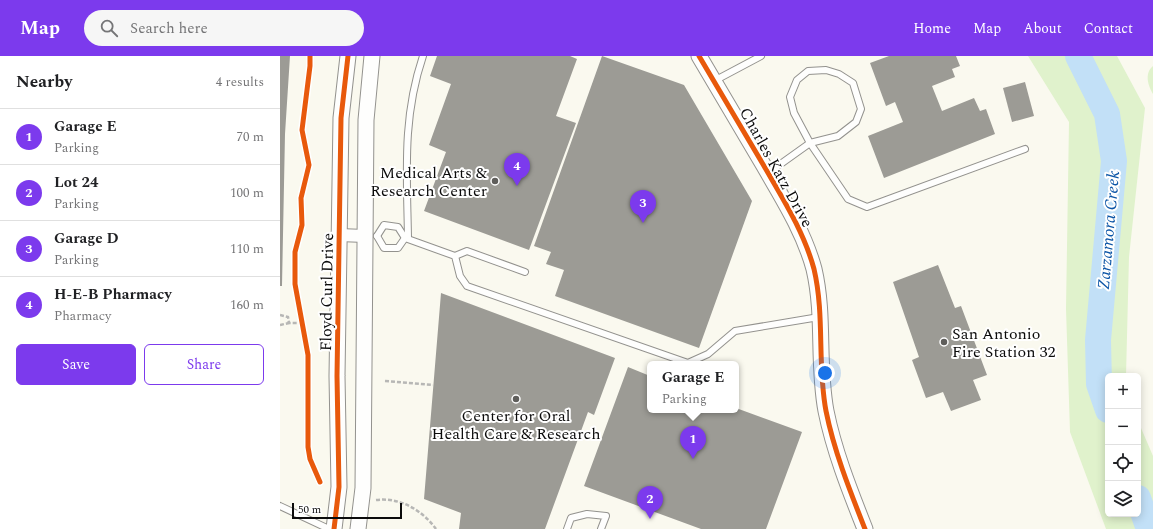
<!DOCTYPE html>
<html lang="en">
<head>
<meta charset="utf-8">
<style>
	:root { --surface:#fff; --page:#f6f6f6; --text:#202124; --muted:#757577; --line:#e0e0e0; --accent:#7c3aed }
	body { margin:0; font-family:Spectral,serif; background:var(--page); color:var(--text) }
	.controls { position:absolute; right:12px; bottom:12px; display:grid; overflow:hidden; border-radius:6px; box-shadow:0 2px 10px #0003 }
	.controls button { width:36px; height:36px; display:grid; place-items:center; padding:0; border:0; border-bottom:1px solid var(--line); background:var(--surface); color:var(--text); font:20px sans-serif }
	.scale { position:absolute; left:12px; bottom:10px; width:110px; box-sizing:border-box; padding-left:4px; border:2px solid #0b0b0b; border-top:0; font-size:11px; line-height:14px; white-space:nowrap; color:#0b0b0b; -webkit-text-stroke:3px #fff; paint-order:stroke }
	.you { position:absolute; left:545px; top:317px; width:14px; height:14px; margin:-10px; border:3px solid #fff; border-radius:50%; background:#1a73e8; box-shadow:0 0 0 6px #1a73e833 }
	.badge { display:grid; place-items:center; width:26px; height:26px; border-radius:50%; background:var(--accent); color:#fff; font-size:13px; font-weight:700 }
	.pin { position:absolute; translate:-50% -33px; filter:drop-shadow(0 1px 2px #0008) }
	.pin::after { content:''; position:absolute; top:21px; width:14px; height:12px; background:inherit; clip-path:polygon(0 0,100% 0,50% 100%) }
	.popup { position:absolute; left:367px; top:305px; width:92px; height:52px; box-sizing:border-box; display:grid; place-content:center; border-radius:6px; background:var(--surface); filter:drop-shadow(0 1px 3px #0005); font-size:13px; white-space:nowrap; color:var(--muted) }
	.popup b { font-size:15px; color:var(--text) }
	.popup::after { content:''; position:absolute; left:50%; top:100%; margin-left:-8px; border:8px solid transparent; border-top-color:var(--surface) }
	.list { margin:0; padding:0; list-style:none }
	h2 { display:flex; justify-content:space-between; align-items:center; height:52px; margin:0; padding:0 16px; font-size:17px }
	h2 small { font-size:13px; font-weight:400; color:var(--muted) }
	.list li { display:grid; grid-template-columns:26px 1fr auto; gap:12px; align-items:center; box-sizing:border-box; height:56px; padding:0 16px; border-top:1px solid var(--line) }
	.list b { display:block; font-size:15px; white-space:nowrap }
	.list p { margin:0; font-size:13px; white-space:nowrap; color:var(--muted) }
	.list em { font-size:13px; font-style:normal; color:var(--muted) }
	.actions { display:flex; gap:8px; padding:12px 16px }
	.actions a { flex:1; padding:9px 0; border:1px solid var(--accent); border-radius:6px; text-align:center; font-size:14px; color:var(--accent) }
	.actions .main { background:var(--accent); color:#fff }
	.icon { flex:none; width:22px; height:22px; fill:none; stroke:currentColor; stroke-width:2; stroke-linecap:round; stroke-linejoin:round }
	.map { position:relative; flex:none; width:873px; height:473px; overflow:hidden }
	header { display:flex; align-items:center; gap:24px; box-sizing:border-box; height:56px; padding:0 20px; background:var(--accent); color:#fff }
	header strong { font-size:19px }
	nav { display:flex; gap:22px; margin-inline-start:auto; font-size:14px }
	.search { width:280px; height:36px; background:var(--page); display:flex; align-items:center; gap:10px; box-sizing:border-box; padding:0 14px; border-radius:22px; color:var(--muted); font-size:15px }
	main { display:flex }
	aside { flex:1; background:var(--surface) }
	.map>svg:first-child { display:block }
	.green { fill:#e0f2cc }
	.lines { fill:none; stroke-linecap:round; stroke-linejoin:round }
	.river { stroke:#c2e0f7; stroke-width:26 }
	.building { fill:#9c9b95 }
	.service-casing { stroke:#93928e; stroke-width:8 }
	.minor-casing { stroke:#93928e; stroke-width:14 }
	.tertiary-casing { stroke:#93928e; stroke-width:17 }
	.path { stroke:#b7b7b5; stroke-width:2.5; stroke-dasharray:4 2; stroke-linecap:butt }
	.service { stroke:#fefefd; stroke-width:6 }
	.minor { stroke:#fefefd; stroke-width:12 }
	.tertiary { stroke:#fefefd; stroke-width:15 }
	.cycleway-casing { stroke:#fff; stroke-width:8 }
	.cycleway { stroke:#e8590c; stroke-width:5 }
	.poi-dot { fill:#5f5e5b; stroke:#fff; stroke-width:1.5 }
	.labels { text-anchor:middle; stroke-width:4; stroke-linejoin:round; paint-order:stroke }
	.street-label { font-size:16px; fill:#0b0b0b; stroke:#fff }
	.poi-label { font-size:16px; fill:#0b0b0b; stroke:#fff; text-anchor:end }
	.water-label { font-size:17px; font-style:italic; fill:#0c55a6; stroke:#fff }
</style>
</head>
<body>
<header>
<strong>Map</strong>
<div class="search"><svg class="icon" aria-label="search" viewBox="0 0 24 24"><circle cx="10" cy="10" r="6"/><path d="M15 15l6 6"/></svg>Search here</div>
<nav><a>Home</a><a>Map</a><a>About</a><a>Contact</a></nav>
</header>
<main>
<aside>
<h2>Nearby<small>4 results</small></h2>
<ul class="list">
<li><span class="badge">1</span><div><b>Garage E</b><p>Parking</p></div><em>70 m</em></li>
<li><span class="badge">2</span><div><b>Lot 24</b><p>Parking</p></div><em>100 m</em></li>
<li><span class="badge">3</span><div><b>Garage D</b><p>Parking</p></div><em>110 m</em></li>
<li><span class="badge">4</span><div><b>H-E-B Pharmacy</b><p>Pharmacy</p></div><em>160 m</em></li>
</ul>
<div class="actions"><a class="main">Save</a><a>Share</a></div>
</aside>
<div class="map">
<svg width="873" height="473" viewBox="0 0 873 473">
	<rect width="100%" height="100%" fill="#faf9ef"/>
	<g class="green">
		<polygon points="748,0 837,0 865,52 849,201 846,320 828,320 828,458 858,458 858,365 873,400 873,473 826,473 790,376 786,253 789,66"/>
		<path d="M873 10V38C868 30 864 17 873 10Z"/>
	</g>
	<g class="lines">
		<g class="river">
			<polyline points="798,0 827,58 834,105 818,284 819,328 828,354"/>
			<polyline points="858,442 869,473"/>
		</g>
	</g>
	<g class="building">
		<polygon points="0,0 10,0 5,78 2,230 0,230"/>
		<polygon points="157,0 290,0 297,3 276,60 296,67 249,194 144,155 166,96 149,89 171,28 150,20"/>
		<polygon points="322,0 404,29 472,145 419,292 275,240 284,214 266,208 271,196 254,190"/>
		<polygon points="609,0 676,0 680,10 672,13 675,21 652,30 662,55 694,42 700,55 706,53 715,78 604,122 588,80 623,66 615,46 606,50 590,7"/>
		<polygon points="745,26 754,60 732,66 723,32"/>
		<polygon points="658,209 675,252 681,250 707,319 693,324 701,344 671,355 663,336 646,342 632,304 639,301 613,226"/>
		<polygon points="161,237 335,302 314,359 308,356 265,473 179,473 181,457 144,443"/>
		<polygon points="348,311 370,320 370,354 456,354 456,352 522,376 486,473 421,473 304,430"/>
	</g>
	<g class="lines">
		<g class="service-casing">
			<g id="service">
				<polyline points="434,25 481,0"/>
				<polyline points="488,117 530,87 558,80 576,66 581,53 573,27 559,18 546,14 528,15 517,24 510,41 514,57 530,87 568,143 587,151 745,93"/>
				<polyline points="97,180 104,169 118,171 125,182 175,200 180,220 187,230 408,307 428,298 455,275 539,261"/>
				<polyline points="97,180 104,192 118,192 125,182"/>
				<path d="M128 182C127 118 122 62 143 0"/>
				<polyline points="175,200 187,195 245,216"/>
				<polyline points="0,450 49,473"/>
				<polyline points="287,473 291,462 307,458 326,460 321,473"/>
			</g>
		</g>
		<g class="minor-casing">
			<polyline id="minor" points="59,179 85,180"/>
		</g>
		<g class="tertiary-casing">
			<g id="tertiary">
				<path d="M419 0C441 37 462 73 484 110 503 143 524 176 534 213 545 260 537 308 546 355 554 395 570 435 585 473"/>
				<polyline points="54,473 59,431 57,320 61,62 68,0"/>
				<polyline points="78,473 83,432 86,64 92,0"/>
			</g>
		</g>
		<g class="path">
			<polyline points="0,259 8,261 9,267 22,267"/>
			<polyline points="0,269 9,267"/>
			<polyline points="105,325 153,329"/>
			<path d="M96 444C120 441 142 454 156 473"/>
		</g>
		<use href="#service" class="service"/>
		<use href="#minor" class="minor"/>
		<use href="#tertiary" class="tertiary"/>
		<g class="cycleway-casing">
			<g id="cycleway">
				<polyline points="30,0 30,10 22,74 29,109 21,142 22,169 15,196 15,228 28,299 28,391 30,403 40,426"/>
				<path d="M419 0C441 37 462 73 484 110 503 143 524 176 534 213 545 260 537 308 546 355 554 395 570 435 585 473"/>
				<polyline points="54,473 59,431 57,320 61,62 68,0"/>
			</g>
		</g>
		<use href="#cycleway" class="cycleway"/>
	</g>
	<g class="poi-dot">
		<circle cx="215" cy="125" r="4"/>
		<circle cx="664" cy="286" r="4"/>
		<circle cx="236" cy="343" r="4"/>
	</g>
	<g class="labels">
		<g class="street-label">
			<text transform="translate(497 111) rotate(61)" y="6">Charles Katz Drive</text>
			<text transform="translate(46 236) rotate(-89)" y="6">Floyd Curl Drive</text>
		</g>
		<g class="poi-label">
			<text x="207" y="122">Medical Arts &amp;<tspan x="207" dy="18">Research Center</tspan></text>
			<text x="672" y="283" text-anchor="start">San Antonio<tspan x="672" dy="18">Fire Station 32</tspan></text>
			<text x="236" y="365" text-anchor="middle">Center for Oral<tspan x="236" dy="18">Health Care &amp; Research</tspan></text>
		</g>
		<g class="water-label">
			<text transform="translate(828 174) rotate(-85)" y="6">Zarzamora Creek</text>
		</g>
	</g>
</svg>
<div class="controls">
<button>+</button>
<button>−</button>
<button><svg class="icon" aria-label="locate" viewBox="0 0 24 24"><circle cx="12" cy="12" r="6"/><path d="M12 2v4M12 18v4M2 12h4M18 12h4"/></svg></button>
<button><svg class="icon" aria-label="layers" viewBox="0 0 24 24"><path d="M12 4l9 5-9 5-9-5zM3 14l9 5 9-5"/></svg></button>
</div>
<div class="scale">50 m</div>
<div class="you"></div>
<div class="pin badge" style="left:413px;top:403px">1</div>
<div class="popup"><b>Garage E</b>Parking</div>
<div class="pin badge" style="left:370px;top:463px">2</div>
<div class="pin badge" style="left:363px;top:167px">3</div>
<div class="pin badge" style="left:237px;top:130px">4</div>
</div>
</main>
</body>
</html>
